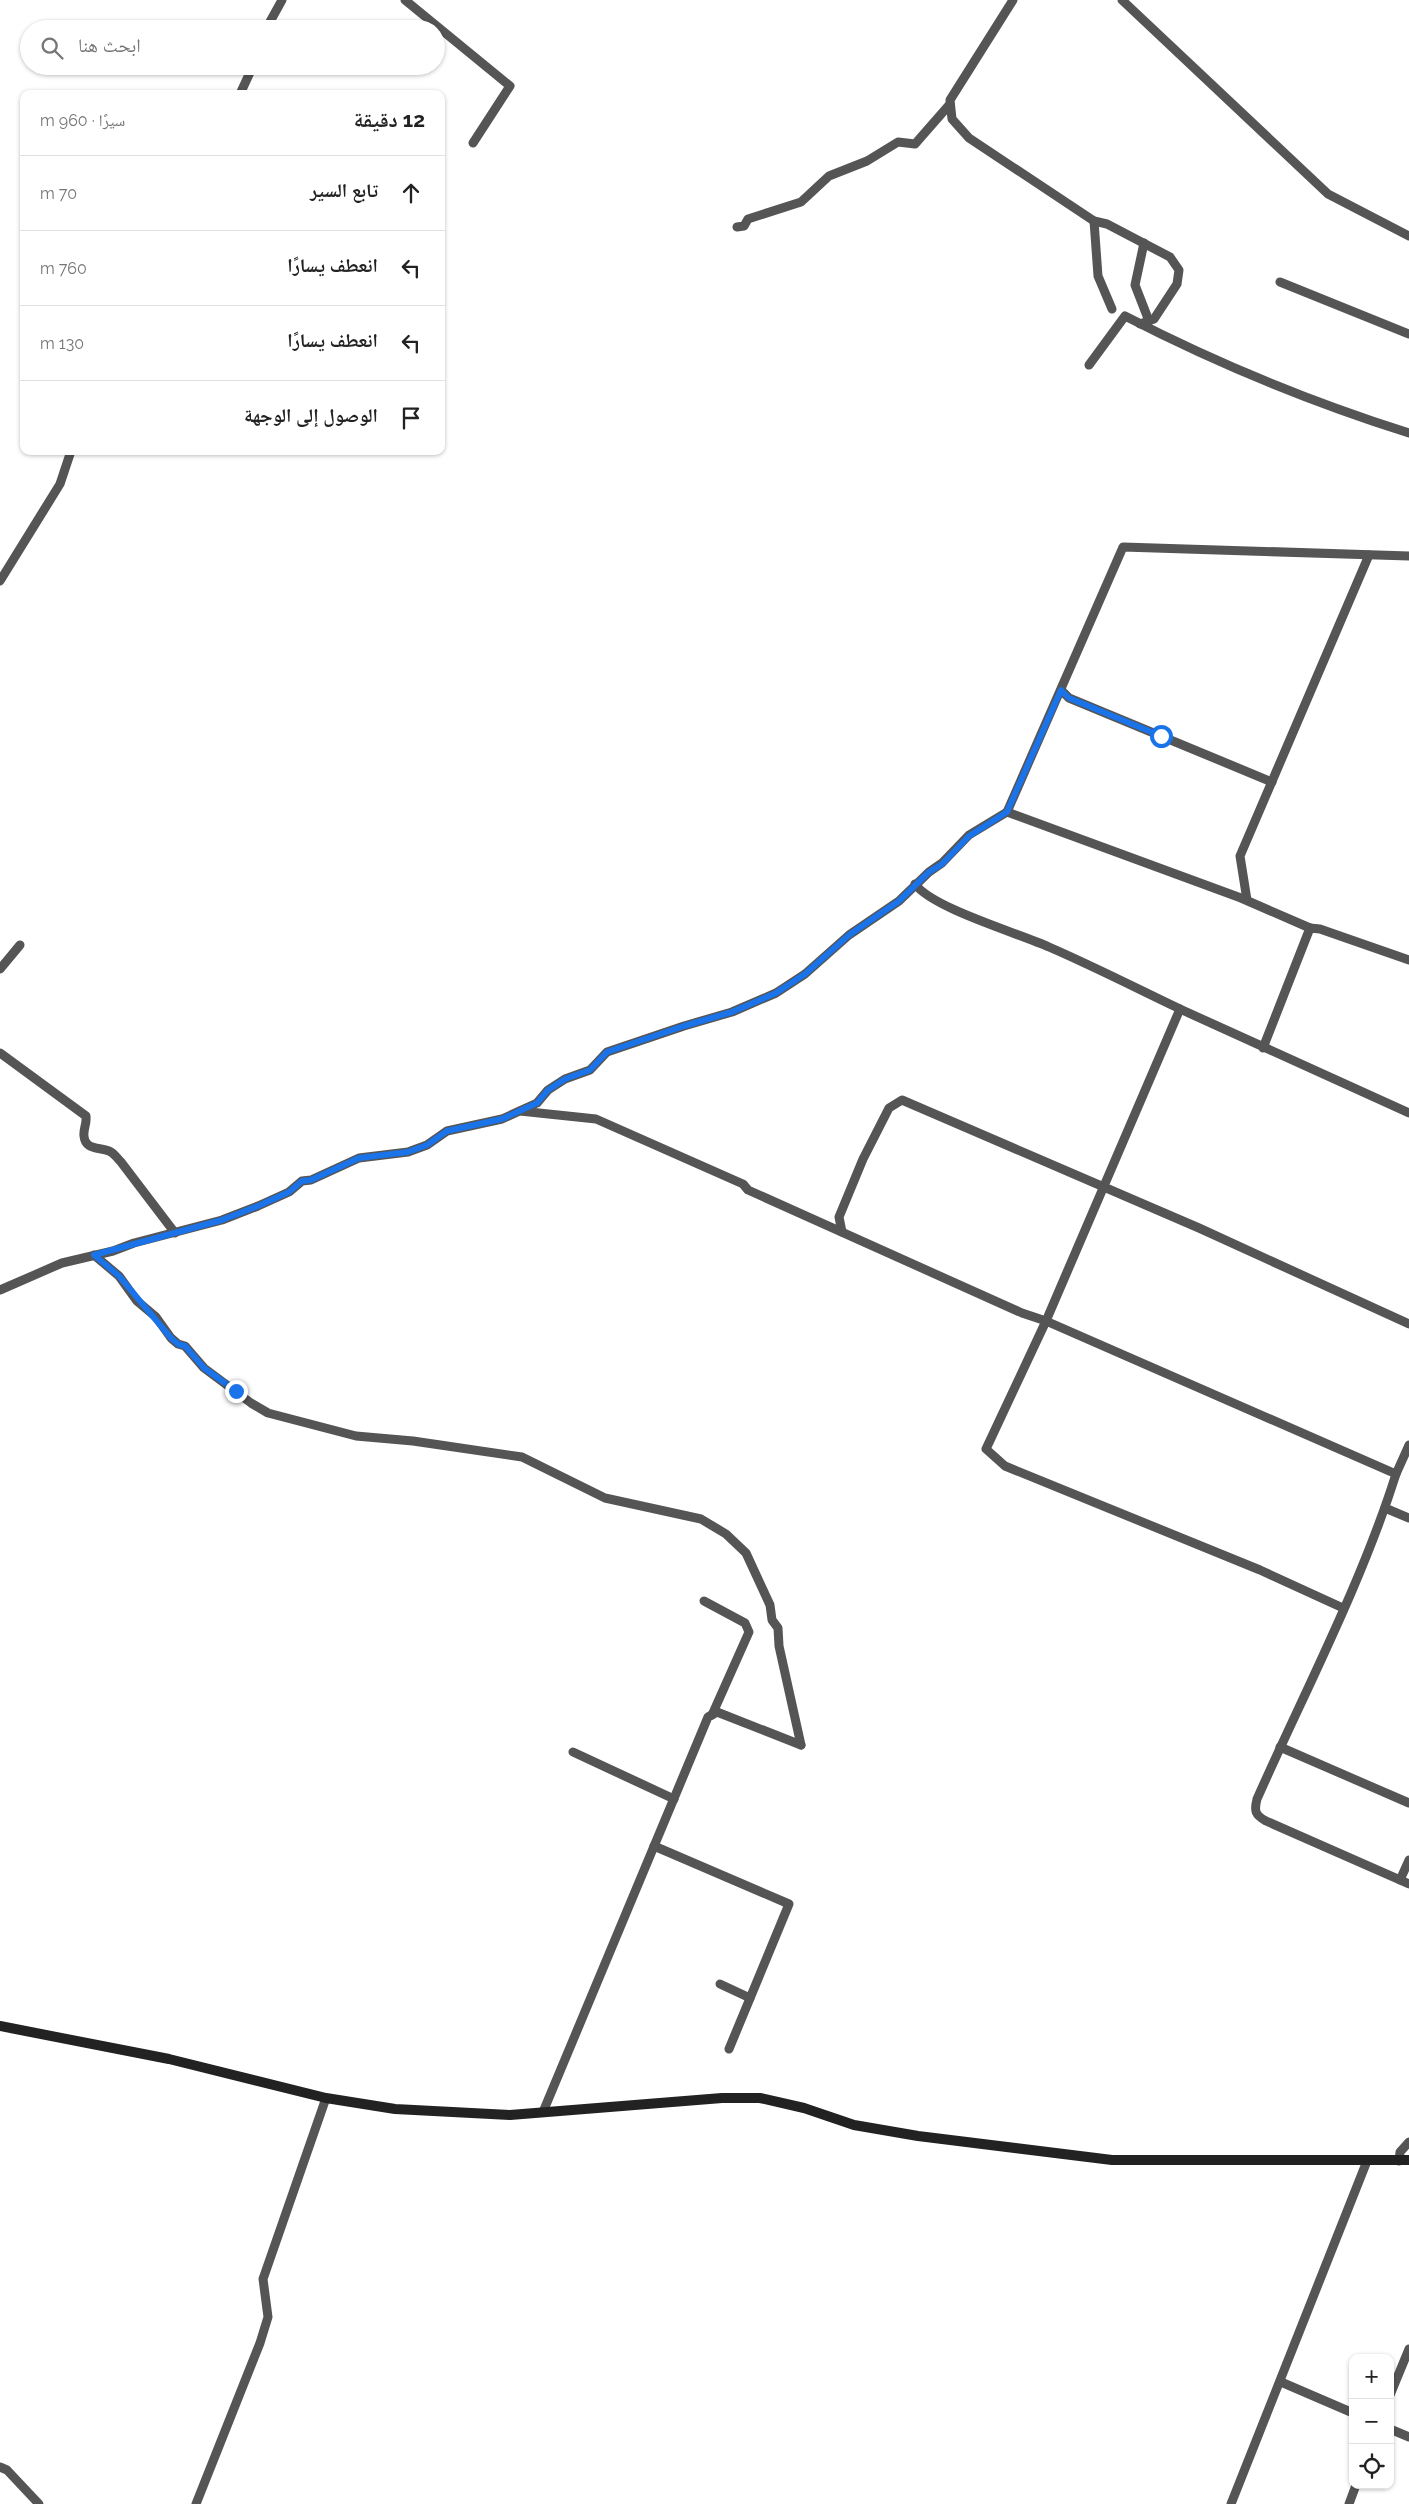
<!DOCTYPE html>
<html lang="ar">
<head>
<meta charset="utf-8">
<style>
	:root { --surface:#fff; --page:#f2f2f2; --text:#222; --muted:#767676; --line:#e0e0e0 }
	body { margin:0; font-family:Raleway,"Noto Naskh Arabic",sans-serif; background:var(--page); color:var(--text); direction:rtl }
	.controls { position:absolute; right:15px; bottom:15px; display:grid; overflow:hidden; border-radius:10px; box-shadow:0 1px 4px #0004 }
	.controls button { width:45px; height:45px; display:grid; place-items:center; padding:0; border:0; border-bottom:1px solid var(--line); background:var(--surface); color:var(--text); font:25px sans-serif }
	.stop { position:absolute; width:15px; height:15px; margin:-11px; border:4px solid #1a73e8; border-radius:50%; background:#fff }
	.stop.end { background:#1a73e8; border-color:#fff; box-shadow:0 1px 5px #0008 }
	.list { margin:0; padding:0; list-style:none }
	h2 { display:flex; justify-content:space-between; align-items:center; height:65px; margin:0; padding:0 20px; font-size:21px }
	h2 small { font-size:16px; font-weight:400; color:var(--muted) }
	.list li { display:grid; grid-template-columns:32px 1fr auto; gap:15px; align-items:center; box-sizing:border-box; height:75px; padding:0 20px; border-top:1px solid var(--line) }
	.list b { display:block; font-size:19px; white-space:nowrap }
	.list em { font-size:16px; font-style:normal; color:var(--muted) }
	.icon { flex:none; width:28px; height:28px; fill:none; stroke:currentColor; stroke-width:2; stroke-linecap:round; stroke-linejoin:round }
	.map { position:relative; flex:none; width:1409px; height:2504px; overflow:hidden; direction:ltr }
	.search { position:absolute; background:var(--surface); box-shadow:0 1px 4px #0004; left:20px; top:20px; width:425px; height:55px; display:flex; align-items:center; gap:12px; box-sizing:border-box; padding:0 18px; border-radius:28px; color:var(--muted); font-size:19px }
	.panel { position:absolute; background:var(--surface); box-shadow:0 1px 4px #0004; left:20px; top:90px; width:425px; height:365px; border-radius:10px; direction:rtl }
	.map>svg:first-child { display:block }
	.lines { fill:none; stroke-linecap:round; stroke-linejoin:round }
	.street { stroke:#555; stroke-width:9 }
	.secondary { stroke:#222; stroke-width:10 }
	.route { stroke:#1a73e8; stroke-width:6 }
</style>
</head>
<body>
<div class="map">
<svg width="1409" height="2504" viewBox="0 0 1409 2504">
	<rect width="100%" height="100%" fill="#fff"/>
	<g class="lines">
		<g class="street">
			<polyline points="405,0 510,86 473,143"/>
			<polyline points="1013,0 950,100 952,119 969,138 1094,221 1107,224 1170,257 1179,270 1177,284 1154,319 1140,324"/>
			<polyline points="1122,0 1328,194 1409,236"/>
			<polyline points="266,29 282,0"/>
			<polyline points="240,94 253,66"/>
			<polyline points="1094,221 1098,276 1112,309"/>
			<polyline points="737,227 744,226 748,219 801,202 829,176 867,161 898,142 915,144 950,104"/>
			<polyline points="1144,243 1135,285 1149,321"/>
			<polyline points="1280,282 1409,334"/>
			<path d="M1089 365 1125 316C1216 363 1311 402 1409 433"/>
			<polyline points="0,581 60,484 71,451"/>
			<polyline points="1061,690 1069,698 1272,782"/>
			<path d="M915 884C932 908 1018 933 1049 947 1093 966 1136 988 1180 1009"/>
			<polyline points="1247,900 1240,856 1369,555"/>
			<polyline points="1310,928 1241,898 1007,812 1123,547 1409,556"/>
			<polyline points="0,969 20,945"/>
			<polyline points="1263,1048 1310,928 1320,929 1409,960"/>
			<path d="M0 1053 86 1116C87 1124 83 1129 84 1136 85 1150 99 1147 109 1151 114 1153 117 1158 121 1162L175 1233"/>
			<polyline points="520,1111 596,1119 743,1184 748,1190 1022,1313 1046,1321 1180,1009 1409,1113"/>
			<polyline points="842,1232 839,1217 863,1159 889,1108 902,1100 1199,1228 1409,1324"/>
			<polyline points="94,1255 119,1276 137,1301 156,1317 171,1338 178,1344 185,1346 204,1368 251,1403 268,1413 356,1436 413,1441 522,1457 605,1498 701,1519 726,1534 746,1553 770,1605 772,1620 778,1628 779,1646 801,1745"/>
			<polyline points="0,1290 62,1263 113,1251 134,1243 222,1220 258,1206 289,1192 302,1181 311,1180 359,1158 408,1152 427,1145 447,1131 502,1119 537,1103 548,1090 565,1079 590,1070 607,1052 684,1026 732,1012 776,993 805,974 849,935 899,901 929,872 942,863 969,835 1007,812"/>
			<polyline points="1396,1474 1409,1445"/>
			<polyline points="1385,1508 1409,1518"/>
			<polyline points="704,1601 745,1623 749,1632 712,1715"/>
			<path d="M1343 1608 1260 1570 1005 1466 986 1449 1046 1321 1396 1474C1361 1585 1304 1693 1257 1799 1254 1811 1255 1815 1266 1821L1409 1884"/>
			<polyline points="1280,1747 1409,1803"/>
			<polyline points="573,1752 674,1799"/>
			<polyline points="654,1846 789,1904 729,2049"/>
			<polyline points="1400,1880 1409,1860"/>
			<polyline points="720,1984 750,1998"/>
			<polyline points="543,2112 708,1717 717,1712 801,1745"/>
			<polyline points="1399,2161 1400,2152 1409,2142"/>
			<polyline points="1281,2382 1353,2413"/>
			<polyline points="1390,2395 1409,2349"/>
			<polyline points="1390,2429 1409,2437"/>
			<polyline points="0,2467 7,2470 39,2504"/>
			<polyline points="196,2504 260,2343 268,2317 263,2279 326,2098"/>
			<polyline points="1231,2504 1367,2161"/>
			<polyline points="1349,2504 1356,2485"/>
		</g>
		<polyline class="secondary" points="0,2026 169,2059 326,2098 395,2109 510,2115 722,2098 760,2098 804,2108 854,2125 918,2136 1112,2160 1409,2160"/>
	</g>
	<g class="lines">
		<polyline class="route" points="236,1391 204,1368 185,1346 178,1344 171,1338 119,1276 94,1255 222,1220 258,1206 289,1192 302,1181 311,1180 359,1158 408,1152 427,1145 447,1131 502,1119 537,1103 548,1090 565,1079 590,1070 607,1052 684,1026 732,1012 776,993 805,974 849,935 899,901 929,872 942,864 969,836 1007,812 1061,690 1069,698 1161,736"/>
	</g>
</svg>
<div class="controls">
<button>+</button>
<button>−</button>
<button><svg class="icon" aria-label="locate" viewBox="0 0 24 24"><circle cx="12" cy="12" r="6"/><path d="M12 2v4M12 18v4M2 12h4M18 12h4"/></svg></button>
</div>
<div class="stop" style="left:1161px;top:736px"></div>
<div class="stop end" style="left:236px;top:1391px"></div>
<div class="search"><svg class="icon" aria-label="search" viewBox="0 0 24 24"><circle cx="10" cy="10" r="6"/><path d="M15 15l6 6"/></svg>ابحث هنا</div>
<section class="panel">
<h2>12 دقيقة<small>سيرًا · 960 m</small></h2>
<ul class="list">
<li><svg class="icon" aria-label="ahead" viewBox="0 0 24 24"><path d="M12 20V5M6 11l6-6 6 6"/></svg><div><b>تابع السير</b></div><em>70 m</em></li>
<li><svg class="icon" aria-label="left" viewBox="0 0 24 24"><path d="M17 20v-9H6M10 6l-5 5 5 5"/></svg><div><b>انعطف يسارًا</b></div><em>760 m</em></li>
<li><svg class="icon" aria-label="left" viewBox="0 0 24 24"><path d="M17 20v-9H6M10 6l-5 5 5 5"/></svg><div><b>انعطف يسارًا</b></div><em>130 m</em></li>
<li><svg class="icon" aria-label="arrive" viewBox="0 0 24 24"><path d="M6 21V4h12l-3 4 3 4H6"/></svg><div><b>الوصول إلى الوجهة</b></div></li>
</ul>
</section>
</div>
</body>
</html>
